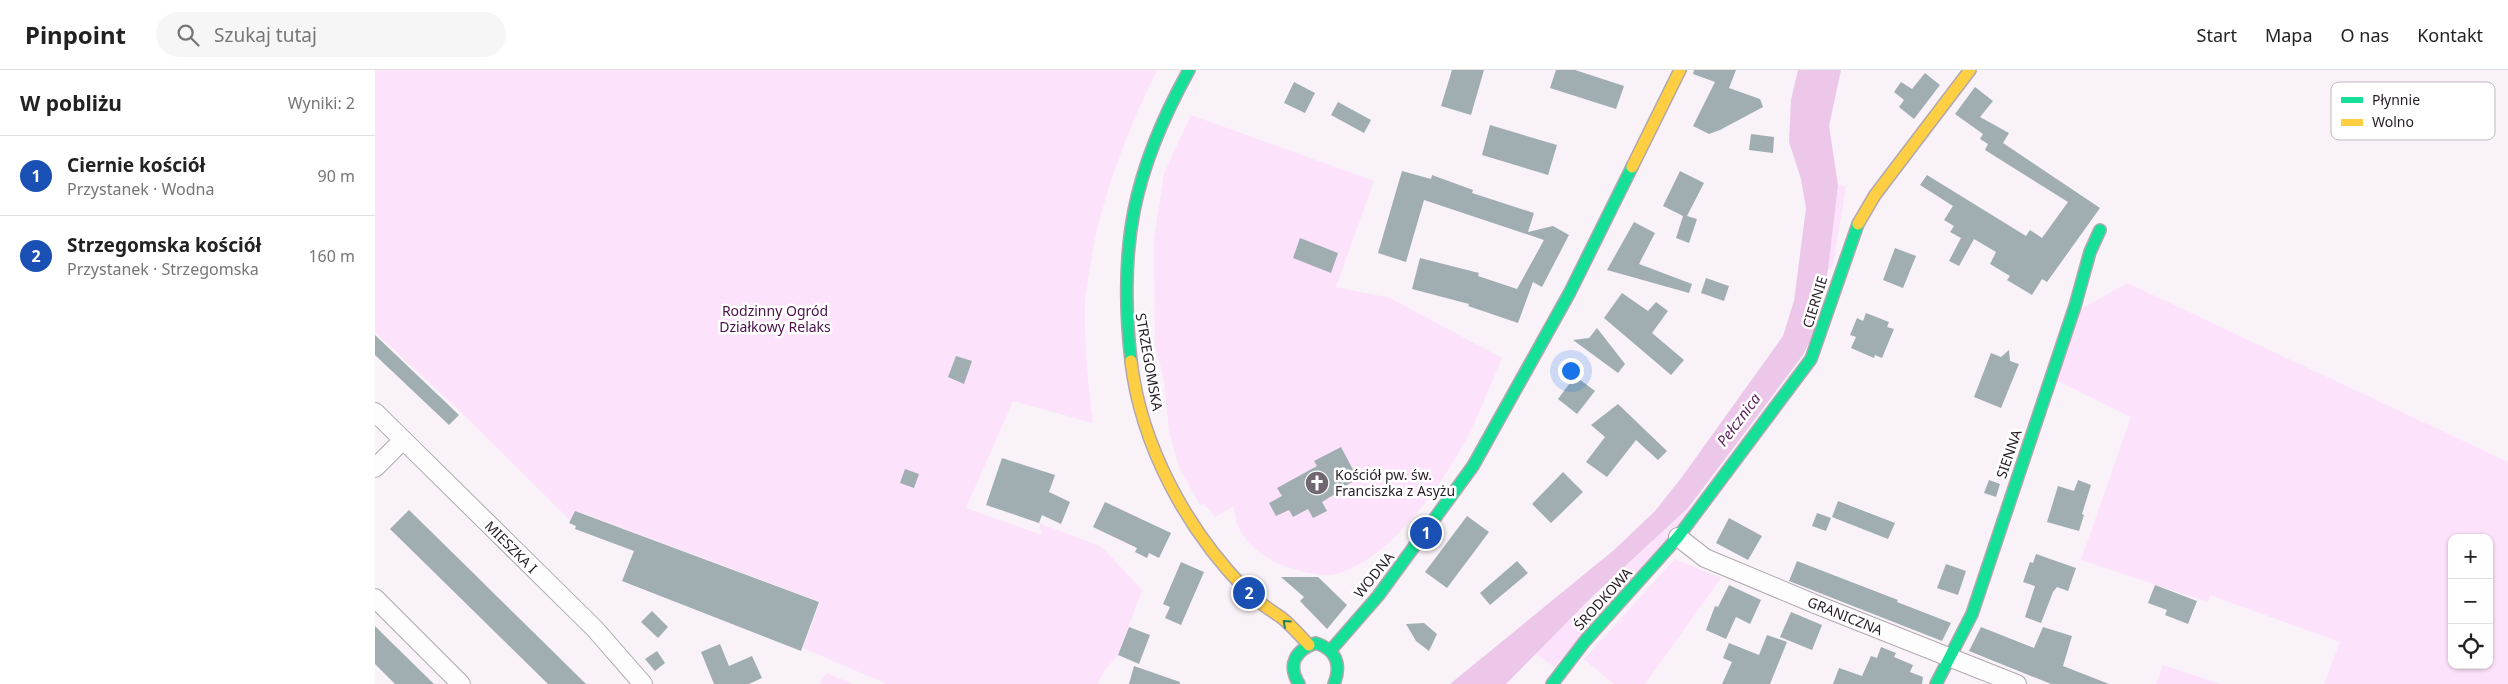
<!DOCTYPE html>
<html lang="pl">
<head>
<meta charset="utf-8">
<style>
	:root { --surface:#fff; --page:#f6f6f6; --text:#222; --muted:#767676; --line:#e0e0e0; --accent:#706770 }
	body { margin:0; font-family:"Noto Sans",sans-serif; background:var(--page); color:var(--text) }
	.controls { position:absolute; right:15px; bottom:15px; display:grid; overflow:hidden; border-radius:10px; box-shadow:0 1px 4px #0004 }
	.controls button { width:45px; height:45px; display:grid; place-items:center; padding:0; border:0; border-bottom:1px solid var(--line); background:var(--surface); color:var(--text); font:25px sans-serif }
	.you { position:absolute; left:1195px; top:300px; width:18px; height:18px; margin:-12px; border:4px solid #fff; border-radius:50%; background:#1a73e8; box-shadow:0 0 0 8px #1a73e833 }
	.badge { display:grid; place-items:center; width:32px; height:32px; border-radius:50%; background:var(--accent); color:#fff; font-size:16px; font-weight:700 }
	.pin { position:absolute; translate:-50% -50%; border:2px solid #fff; box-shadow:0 1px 5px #0006 }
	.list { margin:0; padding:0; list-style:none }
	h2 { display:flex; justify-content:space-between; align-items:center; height:65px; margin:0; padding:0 20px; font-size:21px }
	h2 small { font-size:16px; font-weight:400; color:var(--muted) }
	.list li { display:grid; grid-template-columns:32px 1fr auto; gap:15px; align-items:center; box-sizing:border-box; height:80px; padding:0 20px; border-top:1px solid var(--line) }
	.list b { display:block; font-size:19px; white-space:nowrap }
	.list p { margin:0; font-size:16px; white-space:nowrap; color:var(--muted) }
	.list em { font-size:16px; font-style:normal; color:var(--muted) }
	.icon { flex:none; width:28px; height:28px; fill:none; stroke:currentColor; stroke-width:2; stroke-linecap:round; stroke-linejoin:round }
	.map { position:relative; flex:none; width:2133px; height:614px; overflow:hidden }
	header { display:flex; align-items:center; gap:30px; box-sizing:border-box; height:70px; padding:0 25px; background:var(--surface); border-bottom:1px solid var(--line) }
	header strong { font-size:24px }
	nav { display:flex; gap:28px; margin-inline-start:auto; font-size:18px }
	.search { width:350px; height:45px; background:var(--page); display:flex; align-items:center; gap:12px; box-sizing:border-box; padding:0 18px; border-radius:28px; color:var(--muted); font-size:19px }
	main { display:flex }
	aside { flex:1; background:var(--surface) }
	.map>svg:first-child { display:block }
	.green { fill:#fce2fa; fill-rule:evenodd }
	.water { fill:#ecc7e9 }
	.building { fill:#a0aeb1 }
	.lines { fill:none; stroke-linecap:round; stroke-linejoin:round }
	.street-casing { stroke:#b0a7af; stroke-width:20 }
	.fast-casing { stroke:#b0a7af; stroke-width:14 }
	.slow-casing { stroke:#b0a7af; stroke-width:14 }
	.street { stroke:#fefdfe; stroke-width:18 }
	.fast { stroke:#16e098; stroke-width:11 }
	.slow { stroke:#ffcf43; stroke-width:11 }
	.oneway { stroke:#1e7e5f }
	.labels { text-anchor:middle; stroke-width:5; stroke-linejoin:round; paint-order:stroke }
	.street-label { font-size:14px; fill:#271c26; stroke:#fff }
	.park-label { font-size:14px; fill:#4b1049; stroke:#fff }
	.poi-label { font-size:14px; fill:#271c26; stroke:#fff; text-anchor:start }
	.water-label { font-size:15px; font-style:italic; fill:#622760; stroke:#fff }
	.key { fill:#fff; stroke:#bebbbe; stroke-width:1 }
	.key-label { font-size:14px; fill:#271c26 }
</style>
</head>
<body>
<header>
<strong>Pinpoint</strong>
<div class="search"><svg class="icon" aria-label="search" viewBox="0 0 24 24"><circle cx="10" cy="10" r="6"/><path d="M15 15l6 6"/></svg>Szukaj tutaj</div>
<nav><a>Start</a><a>Mapa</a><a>O nas</a><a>Kontakt</a></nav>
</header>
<main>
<aside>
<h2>W pobliżu<small>Wyniki: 2</small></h2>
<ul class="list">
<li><span class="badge" style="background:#1a4fb4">1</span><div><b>Ciernie kościół</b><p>Przystanek · Wodna</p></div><em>90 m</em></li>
<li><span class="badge" style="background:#1a4fb4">2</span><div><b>Strzegomska kościół</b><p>Przystanek · Strzegomska</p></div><em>160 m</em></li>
</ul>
</aside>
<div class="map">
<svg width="2133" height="614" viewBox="0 0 2133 614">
	<rect width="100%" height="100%" fill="#f9f2f8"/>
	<g class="green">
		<path d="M0 0H782C751 63 726 128 715 197 713 210 710 223 710 235 709 275 713 313 718 353L638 331 591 438 667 465 664 453 727 477 767 520 743 585 729 601 723 614H512L428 578 445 532 208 443 202 457 88 344 0 262Z"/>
		<path d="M816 45 999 111 961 217 1015 228 1127 288C1117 311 1108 335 1097 358 1073 407 1016 490 961 504 945 508 917 499 902 493 880 483 859 462 859 436L840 447 829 434 825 435 804 397 794 361 789 310 780 275 779 169 789 103Z"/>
		<polygon points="1463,115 1471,116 1458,196 1453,200"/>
		<path d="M1752 213 2133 392V614H1949L1965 572 1835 525 1833 532 1706 490 1756 347 1681 310 1703 241ZM2077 468H2114V595H2077Z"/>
		<polygon points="1314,437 1315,442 1179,597 1160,583"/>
		<polygon points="1300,489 1346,508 1270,614 1239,614 1209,589"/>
		<polygon points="1788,595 1845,614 1781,614"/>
		<polygon points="451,603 478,614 445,614"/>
	</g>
	<polygon class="water" points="1423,0 1466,0 1454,56 1463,115 1453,200 1440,261 1428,285 1314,437 1217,527 1131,614 1075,614 1239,480 1280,441 1307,407 1408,266 1419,231 1431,138 1426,109 1414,72 1416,30"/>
	<g class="building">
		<polygon points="1077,0 1109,0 1096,45 1066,36"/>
		<polygon points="1181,0 1200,0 1249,16 1241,39 1175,18"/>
		<polygon points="1319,0 1361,0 1354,18 1385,29 1388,37 1345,60 1334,64 1318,56 1340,12 1318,4"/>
		<polygon points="1550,3 1565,15 1539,49 1524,37 1529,30 1519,22 1526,12 1537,19"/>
		<polygon points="919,12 940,23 930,43 909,33"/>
		<polygon points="1600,17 1618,31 1605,47 1634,63 1628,73 1725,138 1672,212 1667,209 1657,225 1632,210 1635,206 1615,194 1621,182 1599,169 1584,196 1574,191 1586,168 1575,162 1579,156 1569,150 1578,136 1545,115 1552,105 1651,166 1655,160 1667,168 1693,132 1610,80 1613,74 1605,69 1608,64 1580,44"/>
		<polygon points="963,32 996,50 989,63 956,45"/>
		<polygon points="1115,55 1182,75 1173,105 1107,85"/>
		<polygon points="1376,64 1399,67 1398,83 1374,80"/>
		<polygon points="1027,101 1056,109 1057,105 1098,120 1097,123 1159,143 1153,162 1178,156 1194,165 1167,217 1158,212 1143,253 1093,236 1094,234 1037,219 1045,188 1104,203 1103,206 1142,219 1169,170 1049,130 1031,192 1003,183"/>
		<polygon points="1305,101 1329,113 1312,146 1322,149 1314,173 1301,168 1308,146 1288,136"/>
		<polygon points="1259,152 1280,163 1264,194 1317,214 1314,223 1232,200"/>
		<polygon points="925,168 963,183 956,203 918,188"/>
		<polygon points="1520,178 1541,186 1528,218 1508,210"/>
		<polygon points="1331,208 1354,216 1349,231 1326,223"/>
		<polygon points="1247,223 1273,241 1281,232 1293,241 1277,263 1309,290 1296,305 1229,248"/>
		<polygon points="1491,243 1514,252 1512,257 1519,259 1507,288 1500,285 1499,288 1476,278 1481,267 1475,265 1482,248 1488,251"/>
		<polygon points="1222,258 1250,294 1243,303 1198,270 1214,268"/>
		<polygon points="0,265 84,345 74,355 0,285"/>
		<polygon points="1634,280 1635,291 1644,294 1626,338 1599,327 1616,283 1626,287"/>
		<polygon points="581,286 597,291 589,314 573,307"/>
		<polygon points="1200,306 1220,321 1202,344 1183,329"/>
		<polygon points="1243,334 1292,381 1283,390 1261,370 1232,407 1211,392 1230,367 1216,355"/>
		<polygon points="966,377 983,409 959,422 960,424 947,432 952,441 938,448 933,439 918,447 914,440 901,446 894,433 907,426 902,418 942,396 939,391"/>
		<polygon points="627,388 680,405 674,422 695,432 686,454 667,445 664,453 611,435"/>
		<polygon points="530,399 544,404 539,418 525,413"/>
		<polygon points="1188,402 1208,422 1176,453 1157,434"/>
		<polygon points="1614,410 1625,414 1621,427 1609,423"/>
		<polygon points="1703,410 1716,415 1707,444 1709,445 1704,461 1672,452 1683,416 1699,421"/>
		<polygon points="1463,431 1520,453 1513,469 1457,447"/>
		<polygon points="730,432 796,463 784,488 774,483 772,488 760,482 762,478 718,457"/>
		<polygon points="34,440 85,490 211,614 173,614 15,459"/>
		<polygon points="200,441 444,532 426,581 247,511 259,481 200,459 201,456 194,453"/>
		<polygon points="1442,443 1456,448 1451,461 1437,456"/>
		<polygon points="1092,446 1114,462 1072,518 1050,502"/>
		<polygon points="1354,448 1387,466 1373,490 1341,473"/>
		<polygon points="1661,484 1701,498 1693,521 1682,517 1678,522 1666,553 1650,547 1660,516 1648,512 1655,492 1658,493"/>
		<polygon points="1142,491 1153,503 1115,535 1105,523"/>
		<polygon points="1422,491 1523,530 1522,532 1576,553 1567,571 1414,511"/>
		<polygon points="806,492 829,502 806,555 790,548 795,537 788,534"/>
		<polygon points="1571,494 1591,501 1583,525 1562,518"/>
		<polygon points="906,507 943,507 972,535 952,559 925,531 929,527"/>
		<polygon points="1354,515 1386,530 1375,554 1361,547 1351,569 1331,560 1340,536 1343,537"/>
		<polygon points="1780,515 1822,531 1813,554 1790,545 1792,540 1773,533"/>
		<polygon points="277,541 293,557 283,568 266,552"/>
		<polygon points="1416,542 1447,555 1437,580 1405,567"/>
		<polygon points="1049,553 1062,564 1054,581 1041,571 1031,554"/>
		<polygon points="0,556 16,572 59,614 20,614 0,594"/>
		<polygon points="754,557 775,565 764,594 743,585"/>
		<polygon points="1606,557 1659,578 1668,557 1697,566 1688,596 1734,614 1676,614 1594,581"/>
		<polygon points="1392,565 1412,572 1395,614 1347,614 1357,592 1348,588 1354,573 1384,585"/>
		<polygon points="345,574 354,596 377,586 387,608 374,614 339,614 326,582"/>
		<polygon points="1506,577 1521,583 1519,587 1538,595 1535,602 1548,607 1547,614 1458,614 1464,598 1487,606 1496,586 1502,588"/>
		<polygon points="282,581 290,593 280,601 270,589"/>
		<polygon points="759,596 805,612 805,614 754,614"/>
	</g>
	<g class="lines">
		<g class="street-casing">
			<g id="street">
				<polyline points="0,342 220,559 268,614"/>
				<polyline points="0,398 28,370"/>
				<polyline points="1303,467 1330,488 1440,534 1642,614"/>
				<polyline points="0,528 86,614"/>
			</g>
		</g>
		<g class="fast-casing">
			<g id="fast">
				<path d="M756 291C743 176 758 101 814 0"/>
				<polyline points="956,580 1003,526 1098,396 1195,222 1257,97"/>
				<path d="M924 614C912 595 920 580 941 573 961 580 967 594 959 614"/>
				<polyline points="1177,614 1210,571 1303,467 1436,289 1483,154"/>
				<polyline points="1561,614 1597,544 1700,236 1715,182 1725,160"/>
			</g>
		</g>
		<g class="slow-casing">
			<g id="slow">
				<polyline points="1257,97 1305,0"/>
				<polyline points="1483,154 1500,125 1595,0"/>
				<path d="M756 291C766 376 812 460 871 520 882 532 894 539 907 548 917 556 925 566 934 575"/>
			</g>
		</g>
		<use href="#street" class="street"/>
		<use href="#fast" class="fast"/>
		<use href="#slow" class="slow"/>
	</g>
	<defs><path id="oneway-chevron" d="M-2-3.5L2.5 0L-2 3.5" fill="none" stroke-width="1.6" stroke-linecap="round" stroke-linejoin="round" transform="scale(1.25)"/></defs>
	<use class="oneway" href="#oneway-chevron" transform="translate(911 553) rotate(-138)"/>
	<defs>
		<g id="church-disc" transform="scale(1.25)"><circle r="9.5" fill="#706770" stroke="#fff"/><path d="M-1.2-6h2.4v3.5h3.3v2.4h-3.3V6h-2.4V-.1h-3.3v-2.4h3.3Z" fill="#fff"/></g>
	</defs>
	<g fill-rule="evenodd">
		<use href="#church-disc" x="942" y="413"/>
	</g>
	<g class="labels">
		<g class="street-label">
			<text transform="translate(1440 232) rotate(-73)" y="5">CIERNIE</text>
			<text transform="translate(774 292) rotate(80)" y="5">STRZEGOMSKA</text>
			<text transform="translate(1634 384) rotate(-71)" y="5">SIENNA</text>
			<text transform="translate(136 477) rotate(45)" y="5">MIESZKA I</text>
			<text transform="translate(999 505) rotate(-51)" y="5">WODNA</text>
			<text transform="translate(1228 529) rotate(-48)" y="5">ŚRODKOWA</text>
			<text transform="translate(1470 546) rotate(22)" y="5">GRANICZNA</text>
		</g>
		<g class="park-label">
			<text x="400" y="246">Rodzinny Ogród<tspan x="400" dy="16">Działkowy Relaks</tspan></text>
		</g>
		<g class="poi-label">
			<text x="960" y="410">Kościół pw. św.<tspan x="960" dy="16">Franciszka z Asyżu</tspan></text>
		</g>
		<g class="water-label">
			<text transform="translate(1364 350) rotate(-53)" y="5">Pełcznica</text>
		</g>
	</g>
	<rect x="1956" y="12" width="164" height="58" rx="8" class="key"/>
	<rect x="1966" y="27" width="22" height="6" fill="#16e098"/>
	<rect x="1966" y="49" width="22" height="7" fill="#ffcf43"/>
	<g class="key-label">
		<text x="1997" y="35">Płynnie</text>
		<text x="1997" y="57">Wolno</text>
	</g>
</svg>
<div class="controls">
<button>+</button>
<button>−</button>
<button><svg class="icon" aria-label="locate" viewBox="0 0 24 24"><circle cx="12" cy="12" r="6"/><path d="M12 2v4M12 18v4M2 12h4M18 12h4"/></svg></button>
</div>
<div class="you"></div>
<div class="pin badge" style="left:1051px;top:463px;background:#1a4fb4">1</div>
<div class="pin badge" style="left:874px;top:523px;background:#1a4fb4">2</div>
</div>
</main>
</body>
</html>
